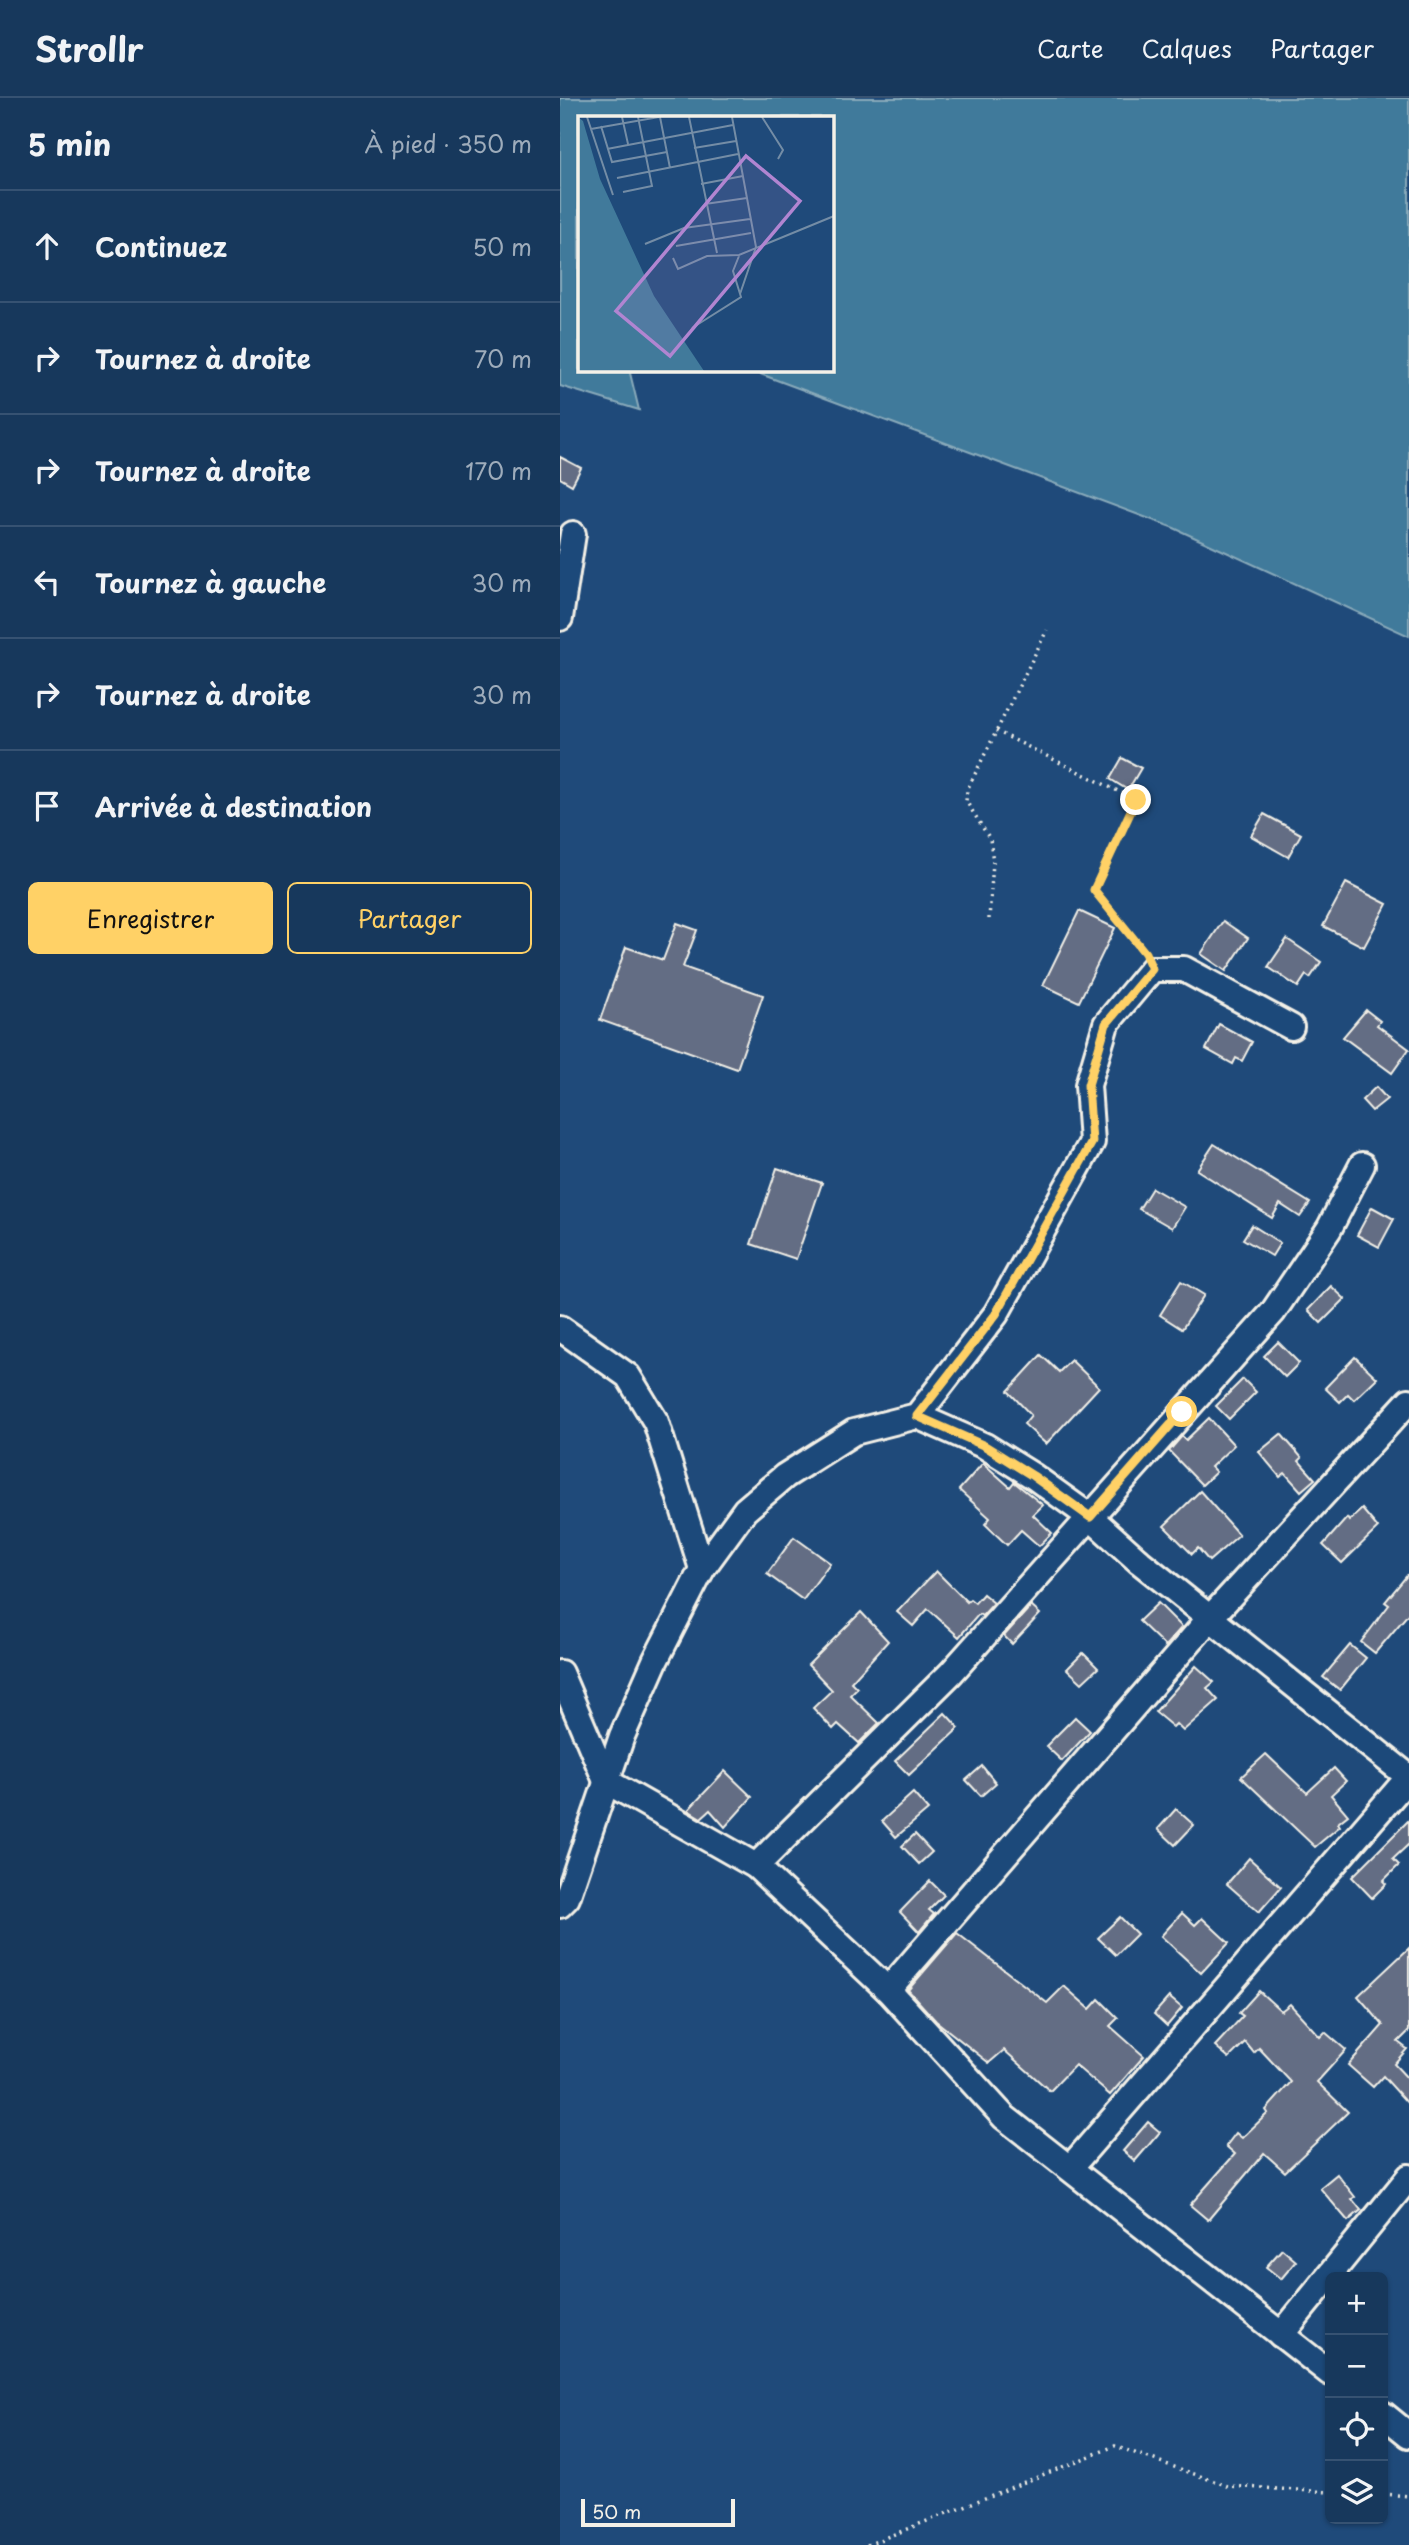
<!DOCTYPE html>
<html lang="fr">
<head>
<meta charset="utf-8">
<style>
	:root { --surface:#17385c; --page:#203f62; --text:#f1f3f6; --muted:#9eacbb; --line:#365272; --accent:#ffd166 }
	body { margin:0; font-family:"Playpen Sans",sans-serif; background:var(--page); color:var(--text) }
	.controls { position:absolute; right:21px; bottom:21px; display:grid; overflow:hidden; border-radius:10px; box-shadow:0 2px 5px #0004 }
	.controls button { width:63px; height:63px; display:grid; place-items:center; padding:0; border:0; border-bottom:2px solid var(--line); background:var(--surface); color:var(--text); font:35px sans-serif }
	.scale { position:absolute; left:21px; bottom:18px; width:154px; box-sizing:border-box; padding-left:7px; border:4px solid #f4f1e8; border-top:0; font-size:19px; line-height:24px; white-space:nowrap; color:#f4f1e8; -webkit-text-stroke:5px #1f4a7a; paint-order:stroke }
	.stop { position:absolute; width:21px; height:21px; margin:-16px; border:5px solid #ffd166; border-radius:50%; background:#fff }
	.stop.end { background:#ffd166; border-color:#fff; box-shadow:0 2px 7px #0008 }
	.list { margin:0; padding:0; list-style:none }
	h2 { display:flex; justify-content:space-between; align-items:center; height:91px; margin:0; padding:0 28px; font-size:30px }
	h2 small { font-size:23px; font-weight:400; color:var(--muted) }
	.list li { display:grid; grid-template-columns:46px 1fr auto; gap:21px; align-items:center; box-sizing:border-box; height:112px; padding:0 28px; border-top:2px solid var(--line) }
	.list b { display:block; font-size:26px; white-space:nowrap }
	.list em { font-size:23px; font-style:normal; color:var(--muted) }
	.actions { display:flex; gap:14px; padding:21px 28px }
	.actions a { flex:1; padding:16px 0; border:2px solid var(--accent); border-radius:10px; text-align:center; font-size:24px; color:var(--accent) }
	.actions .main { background:var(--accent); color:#111 }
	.icon { flex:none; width:38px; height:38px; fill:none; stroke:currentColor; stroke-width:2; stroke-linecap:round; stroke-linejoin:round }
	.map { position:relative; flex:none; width:849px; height:2447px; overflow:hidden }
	header { display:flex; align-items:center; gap:42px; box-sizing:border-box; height:98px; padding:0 35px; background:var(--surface); border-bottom:2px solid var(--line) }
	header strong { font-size:33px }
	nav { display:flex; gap:38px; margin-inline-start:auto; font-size:24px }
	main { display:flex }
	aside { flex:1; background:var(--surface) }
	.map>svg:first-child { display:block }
	.water { fill:#417a9b; stroke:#89aaba; stroke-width:2 }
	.building { fill:#646d84; stroke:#f4f1e8; stroke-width:2 }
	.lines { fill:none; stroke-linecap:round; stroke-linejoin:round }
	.minor-casing { stroke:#f4f1e8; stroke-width:30 }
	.path { stroke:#f4f1e8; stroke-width:3.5; stroke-dasharray:2 5; stroke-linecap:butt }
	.minor { stroke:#1f4a7a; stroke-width:24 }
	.route { stroke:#ffd166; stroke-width:9 }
	.inset-road { fill:none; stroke:#748da6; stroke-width:2 }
	.view { fill:#b185d1; fill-opacity:0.15; stroke:#b185d1; stroke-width:3.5 }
	.inset-edge { fill:none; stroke:#f4f1e8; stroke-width:3.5 }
</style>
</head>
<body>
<header>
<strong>Strollr</strong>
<nav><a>Carte</a><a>Calques</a><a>Partager</a></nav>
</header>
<main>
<aside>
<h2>5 min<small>À pied · 350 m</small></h2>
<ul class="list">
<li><svg class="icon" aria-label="ahead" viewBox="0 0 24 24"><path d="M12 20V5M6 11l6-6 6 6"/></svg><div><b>Continuez</b></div><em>50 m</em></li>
<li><svg class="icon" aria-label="right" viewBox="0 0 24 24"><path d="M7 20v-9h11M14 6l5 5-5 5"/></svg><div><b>Tournez à droite</b></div><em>70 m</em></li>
<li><svg class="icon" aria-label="right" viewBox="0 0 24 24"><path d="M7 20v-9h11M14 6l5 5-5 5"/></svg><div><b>Tournez à droite</b></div><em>170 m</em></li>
<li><svg class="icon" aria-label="left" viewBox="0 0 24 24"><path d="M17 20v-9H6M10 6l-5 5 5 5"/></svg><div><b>Tournez à gauche</b></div><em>30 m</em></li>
<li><svg class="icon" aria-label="right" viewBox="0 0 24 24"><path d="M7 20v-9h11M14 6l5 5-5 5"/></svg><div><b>Tournez à droite</b></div><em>30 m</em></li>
<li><svg class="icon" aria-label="arrive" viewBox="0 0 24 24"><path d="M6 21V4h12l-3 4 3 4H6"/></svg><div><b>Arrivée à destination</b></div></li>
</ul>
<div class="actions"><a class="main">Enregistrer</a><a>Partager</a></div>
</aside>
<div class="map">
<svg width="849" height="2447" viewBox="0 0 849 2447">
	<rect width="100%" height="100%" fill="#1f4a7a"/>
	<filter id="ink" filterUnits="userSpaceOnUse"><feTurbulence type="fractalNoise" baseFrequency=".0143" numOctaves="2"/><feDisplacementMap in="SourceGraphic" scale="14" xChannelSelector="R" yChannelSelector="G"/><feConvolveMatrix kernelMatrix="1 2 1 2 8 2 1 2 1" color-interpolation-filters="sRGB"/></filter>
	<g filter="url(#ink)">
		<polygon class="water" points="0,0 849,0 849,538 614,430 187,271 271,271 271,19 19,19 19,271 69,271 79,312 0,288"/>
		<g class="building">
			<polygon points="0,359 21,370 12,387 0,380"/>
			<polygon points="562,660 581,670 568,692 550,681"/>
			<polygon points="704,716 741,736 728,759 691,738"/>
			<polygon points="786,785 827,806 804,849 763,828"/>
			<polygon points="519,813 555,830 519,904 483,887"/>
			<polygon points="663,823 688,840 666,873 641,856"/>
			<polygon points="117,825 137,832 123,869 203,897 177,971 40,922 66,849 103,862"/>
			<polygon points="727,841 761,864 750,880 746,877 738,889 708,869"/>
			<polygon points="806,912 820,923 817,927 849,951 832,975 783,939"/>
			<polygon points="659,926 692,944 682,963 676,960 673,966 646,951"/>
			<polygon points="816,989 827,1001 812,1013 802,1002"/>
			<polygon points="654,1046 750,1105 740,1119 720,1106 712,1120 637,1072"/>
			<polygon points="217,1070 262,1085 236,1161 191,1146"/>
			<polygon points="592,1090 625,1109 612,1130 579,1111"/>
			<polygon points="812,1109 834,1121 819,1149 797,1137"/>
			<polygon points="692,1127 720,1145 712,1158 683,1141"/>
			<polygon points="621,1183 644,1197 622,1231 600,1217"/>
			<polygon points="771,1188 785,1201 761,1225 748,1212"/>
			<polygon points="718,1244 739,1265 725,1279 704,1258"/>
			<polygon points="481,1257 499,1274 511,1262 539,1289 486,1346 464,1326 471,1317 448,1293"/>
			<polygon points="795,1259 817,1280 794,1302 788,1296 780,1304 765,1290"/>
			<polygon points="683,1281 696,1294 669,1321 656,1308"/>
			<polygon points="649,1320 674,1347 651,1369 656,1374 642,1387 609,1353 622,1338 626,1342"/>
			<polygon points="721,1336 742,1360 739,1363 755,1381 741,1393 725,1375 720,1379 699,1354"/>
			<polygon points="423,1365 450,1389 454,1384 483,1407 473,1417 492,1435 479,1448 461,1432 447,1447 425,1426 430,1420 399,1392"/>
			<polygon points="640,1393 679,1437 649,1463 638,1450 632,1456 604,1428"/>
			<polygon points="802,1411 818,1430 782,1465 763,1447 787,1420 789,1423"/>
			<polygon points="234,1439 270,1465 243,1502 207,1476"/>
			<polygon points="376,1473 407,1504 410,1501 415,1505 423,1496 434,1505 422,1518 419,1516 399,1539 368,1511 353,1528 337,1514"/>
			<polygon points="849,1475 849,1515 815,1555 801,1544 829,1507 825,1504"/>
			<polygon points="598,1505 622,1529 605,1548 579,1523"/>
			<polygon points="471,1508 480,1516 452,1546 444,1538"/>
			<polygon points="301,1514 328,1543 291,1584 297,1590 290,1597 319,1625 299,1645 278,1626 273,1631 253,1610 272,1592 248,1567"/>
			<polygon points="790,1547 806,1560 780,1592 763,1579"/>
			<polygon points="523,1555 538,1570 522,1585 507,1571"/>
			<polygon points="636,1568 654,1584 647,1590 658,1602 623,1633 616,1626 613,1629 595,1614"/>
			<polygon points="385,1615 399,1630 349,1677 335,1663"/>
			<polygon points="515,1619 530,1633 502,1663 486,1648"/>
			<polygon points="706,1656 747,1695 774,1670 786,1683 771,1697 788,1717 778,1725 780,1728 755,1749 681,1679"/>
			<polygon points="422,1668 436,1685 421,1698 406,1682"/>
			<polygon points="165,1673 192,1699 165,1729 150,1712 141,1720 128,1712"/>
			<polygon points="353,1695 368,1712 336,1739 322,1723"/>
			<polygon points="616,1711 634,1727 615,1747 598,1731"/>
			<polygon points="849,1722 849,1746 833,1761 839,1767 823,1783 826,1786 812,1800 792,1779"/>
			<polygon points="355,1736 372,1754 359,1766 342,1748"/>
			<polygon points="689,1760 721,1789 699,1814 667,1786"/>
			<polygon points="370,1783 384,1797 369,1812 374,1816 359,1834 340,1814"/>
			<polygon points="622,1815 635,1827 642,1820 669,1845 641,1875 601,1838"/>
			<polygon points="560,1819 577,1836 556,1857 538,1840"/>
			<polygon points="397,1835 487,1905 504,1888 530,1911 539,1901 558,1920 550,1928 584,1958 550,1997 515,1967 490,1993 444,1952 429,1965 376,1923 348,1892"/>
			<polygon points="849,1850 849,1933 838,1944 847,1951 834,1966 849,1982 849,2007 823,1978 813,1989 788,1967 823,1927 798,1898"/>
			<polygon points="699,1893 721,1913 730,1906 760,1939 765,1934 786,1952 757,1984 788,2014 725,2074 704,2055 648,2122 630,2107 675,2056 666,2048 676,2035 682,2040 708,2015 706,2012 731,1984 699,1950 694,1955 685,1944 669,1960 655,1948 683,1918 679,1915"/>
			<polygon points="609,1899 622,1910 607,1928 594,1916"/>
			<polygon points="588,2024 600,2034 575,2063 563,2053"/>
			<polygon points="777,2076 795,2099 792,2101 801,2112 788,2123 760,2090"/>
			<polygon points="722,2151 736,2163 721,2181 706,2169"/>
		</g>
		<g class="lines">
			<g class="minor-casing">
				<g id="minor">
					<polyline points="0,520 13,436"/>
					<polyline points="0,1230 68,1278 96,1324 142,1471"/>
					<polyline points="357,1318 425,1348 473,1378 530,1419 580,1464 849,1679"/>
					<polyline points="0,1575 46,1683 196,1768 328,1892 444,2019 770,2275"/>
					<polyline points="196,1768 391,1575 713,1214 769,1131 802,1067"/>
					<polyline points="0,1807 7,1800 62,1638 95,1563 142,1471 185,1412 225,1378 294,1334 357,1318 436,1216 532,1044 528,987 546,926 592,871 624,871 731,929"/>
					<polyline points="328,1892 650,1520 849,1303"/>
					<polyline points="510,2070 849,1679"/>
					<polyline points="721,2237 849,2079"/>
					<polyline points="823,2316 849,2337"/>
				</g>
			</g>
			<g class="path">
				<polyline points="436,633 576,702 534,792 583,853"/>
				<polyline points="429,821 433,764 430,741 406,703 407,692 487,532"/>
				<polyline points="823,2396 849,2398"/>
				<polyline points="307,2447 555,2348 668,2388 770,2394"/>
			</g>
			<use href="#minor" class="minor"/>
		</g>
	</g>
	<g class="lines" filter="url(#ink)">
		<polyline class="route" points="576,702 534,792 585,855 592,871 546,926 528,987 532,1044 436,1216 357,1318 425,1348 473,1378 530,1419 622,1314"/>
	</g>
	<g transform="translate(18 18)">
		<rect width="256" height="256" fill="#1f4a7a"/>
		<path d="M0 1 5 5 22 63 76 180 126 255H0Z" fill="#417a9b"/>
		<path class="inset-road" d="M9 1 35 79M44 1 50 28M82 1 92 52M111 1 139 137M154 1 178 131 162 178M184 1 205 34 200 43M23 10 34 46 89 36M13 13 81 1M116 32 158 25M29 33 155 9M39 62 160 38M123 68 165 60M45 76 74 70 60 1M127 88 169 82M67 128 106 112 172 103M98 130 173 117M95 142 100 153 129 140 161 139 256 100M114 212 163 181 155 155 161 140"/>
		<path class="view" d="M168 40 222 85 92 240 38 195Z"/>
		<rect width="256" height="256" class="inset-edge"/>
	</g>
</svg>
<div class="controls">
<button>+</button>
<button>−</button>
<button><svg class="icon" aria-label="locate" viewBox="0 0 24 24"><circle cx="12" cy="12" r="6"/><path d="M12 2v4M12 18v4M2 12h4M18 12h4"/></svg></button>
<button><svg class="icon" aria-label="layers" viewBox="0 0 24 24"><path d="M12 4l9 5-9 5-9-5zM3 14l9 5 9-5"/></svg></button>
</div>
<div class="scale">50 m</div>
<div class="stop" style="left:622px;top:1314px"></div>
<div class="stop end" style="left:576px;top:702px"></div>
</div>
</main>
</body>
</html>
